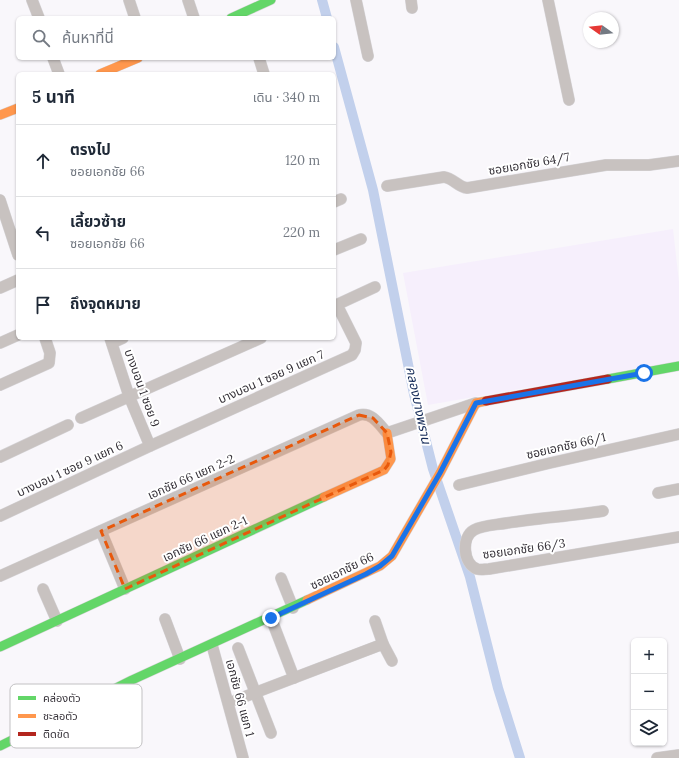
<!DOCTYPE html>
<html lang="th">
<head>
<meta charset="utf-8">
<style>
	:root { --surface:#fff; --page:#f6f6f7; --text:#1f2937; --muted:#747a83; --line:#e0e1e3 }
	body { margin:0; font-family:Lora,"Noto Sans Thai",serif; background:var(--page); color:var(--text) }
	.controls { position:absolute; right:12px; bottom:12px; display:grid; overflow:hidden; border-radius:6px; box-shadow:0 1px 3px #0004 }
	.controls button { width:36px; height:36px; display:grid; place-items:center; padding:0; border:0; border-bottom:1px solid var(--line); background:var(--surface); color:var(--text); font:20px sans-serif }
	.compass { position:absolute; left:583px; top:12px; width:36px; height:36px; border-radius:50%; background:var(--surface); box-shadow:0 1px 3px #0004; rotate:285deg }
	.stop { position:absolute; width:12px; height:12px; margin:-9px; border:3px solid #1a73e8; border-radius:50%; background:#fff }
	.stop.end { background:#1a73e8; border-color:#fff; box-shadow:0 1px 4px #0008 }
	.list { margin:0; padding:0; list-style:none }
	h2 { display:flex; justify-content:space-between; align-items:center; height:52px; margin:0; padding:0 16px; font-size:17px }
	h2 small { font-size:13px; font-weight:400; color:var(--muted) }
	.list li { display:grid; grid-template-columns:26px 1fr auto; gap:12px; align-items:center; box-sizing:border-box; height:72px; padding:0 16px; border-top:1px solid var(--line) }
	.list b { display:block; font-size:15px; white-space:nowrap }
	.list p { margin:0; font-size:13px; white-space:nowrap; color:var(--muted) }
	.list em { font-size:13px; font-style:normal; color:var(--muted) }
	.icon { flex:none; width:22px; height:22px; fill:none; stroke:currentColor; stroke-width:2; stroke-linecap:round; stroke-linejoin:round }
	.map { position:relative; flex:none; width:679px; height:758px; overflow:hidden }
	.search { position:absolute; background:var(--surface); box-shadow:0 1px 3px #0004; left:16px; top:16px; width:320px; height:44px; display:flex; align-items:center; gap:10px; box-sizing:border-box; padding:0 14px; border-radius:6px; color:var(--muted); font-size:15px }
	.panel { position:absolute; background:var(--surface); box-shadow:0 1px 3px #0004; left:16px; top:72px; width:320px; height:268px; border-radius:6px }
	.map>svg:first-child { display:block }
	.built { fill:#f6effc }
	.lines { fill:none; stroke-linecap:round; stroke-linejoin:round }
	.canal { stroke:#c2d0ec; stroke-width:10 }
	.street-casing { stroke:#d6d4d7; stroke-width:12 }
	.fast-casing { stroke:#d6d4d7; stroke-width:10 }
	.slow-casing { stroke:#d6d4d7; stroke-width:10 }
	.jam-casing { stroke:#d6d4d7; stroke-width:10 }
	.street { stroke:#c8c2c0; stroke-width:11 }
	.fast { stroke:#63d668; stroke-width:9 }
	.slow { stroke:#ff974d; stroke-width:9 }
	.jam { stroke:#b3261e; stroke-width:9 }
	.route { stroke:#1a73e8; stroke-width:5 }
	.marked { fill:#e8590c; fill-opacity:0.2; stroke:#e8590c; stroke-width:3; stroke-dasharray:8 5; stroke-linejoin:round }
	.labels { text-anchor:middle; stroke-width:4; stroke-linejoin:round; paint-order:stroke }
	.street-label { font-size:12px; fill:#353138; stroke:#fff }
	.water-label { font-size:13px; font-style:italic; fill:#132957; stroke:#fff }
	.key { fill:#fff; stroke:#c2c1c3; stroke-width:1 }
	.key-label { font-size:11px; fill:#353138 }
</style>
</head>
<body>
<div class="map">
<svg width="679" height="758" viewBox="0 0 679 758">
	<rect width="100%" height="100%" fill="#f9f7fb"/>
	<polygon class="built" points="673,229 679,282 679,361 428,405 403,273"/>
	<g class="lines">
		<g class="canal">
			<polyline points="322,0 327,18"/>
			<polyline points="334,47 373,190 414,394 433,469 470,577 498,688 520,758"/>
		</g>
		<g class="street-casing">
			<g id="street">
				<polyline points="32,0 39,18"/>
				<polyline points="129,0 135,18"/>
				<polyline points="188,0 194,18"/>
				<polyline points="356,0 368,56"/>
				<polyline points="411,0 412,8"/>
				<polyline points="548,0 569,100"/>
				<polyline points="53,58 59,74"/>
				<polyline points="259,58 264,74"/>
				<path d="M387 186 444 177C453 178 458 187 467 188L606 165H649L679 161"/>
				<polyline points="0,200 18,255"/>
				<polyline points="334,202 341,199"/>
				<polyline points="334,250 361,239"/>
				<polyline points="0,288 18,280"/>
				<polyline points="334,306 375,287"/>
				<polyline points="110,338 129,396 150,446"/>
				<polyline points="0,343 18,335"/>
				<polyline points="112,343 123,338"/>
				<polyline points="0,385 49,363 50,353 45,338"/>
				<polyline points="81,418 261,338"/>
				<polyline points="0,457 68,425"/>
				<polyline points="459,485 550,463 679,434"/>
				<polyline points="658,493 679,489"/>
				<path d="M603 511C571 516 539 518 507 523 496 525 483 525 474 530 461 537 463 564 477 569 481 570 485 569 489 569L679 537"/>
				<polyline points="0,516 150,446 352,355 355,350 356,343 337,305"/>
				<polyline points="101,531 125,589"/>
				<path d="M0 576 359 415C372 412 379 424 387 433L476 403"/>
				<polyline points="281,578 293,608"/>
				<polyline points="43,589 57,621"/>
				<polyline points="271,618 294,678"/>
				<polyline points="165,619 180,659"/>
				<polyline points="375,621 383,644 392,661"/>
				<polyline points="212,645 243,758"/>
				<polyline points="238,648 271,733"/>
				<polyline points="236,700 383,644"/>
				<polyline points="657,758 679,755"/>
			</g>
		</g>
		<g class="fast-casing">
			<g id="fast">
				<polyline points="231,18 271,0"/>
				<polyline points="608,379 679,366"/>
				<polyline points="0,647 324,497"/>
				<polyline points="0,746 132,680 307,600"/>
			</g>
		</g>
		<g class="slow-casing">
			<g id="slow">
				<polyline points="100,74 138,58"/>
				<polyline points="0,115 18,108"/>
				<polyline points="324,497 384,470 391,459 387,433"/>
				<polyline points="307,600 380,566 392,556 440,473 476,403 486,401"/>
			</g>
		</g>
		<g class="jam-casing">
			<polyline id="jam" points="486,401 608,379"/>
		</g>
		<use href="#street" class="street"/>
		<use href="#fast" class="fast"/>
		<use href="#slow" class="slow"/>
		<use href="#jam" class="jam"/>
	</g>
	<g class="lines">
		<polyline class="route" points="271,618 366,574 380,566 392,556 440,473 476,403 644,373"/>
	</g>
	<path class="marked" d="M359 415 373 418 387 433 391 452 388 465 384 470 125 589 101 531Z"/>
	<g class="labels">
		<g class="street-label">
			<text transform="translate(529 164) rotate(-10)" y="4">ซอยเอกชัย 64/7</text>
			<text transform="translate(271 377) rotate(-24)" y="4">บางบอน 1 ซอย 9 แยก 7</text>
			<text transform="translate(142 388) rotate(70)" y="4">บางบอน 1 ซอย 9</text>
			<text transform="translate(566 446) rotate(-13)" y="4">ซอยเอกชัย 66/1</text>
			<text transform="translate(70 469) rotate(-25)" y="4">บางบอน 1 ซอย 9 แยก 6</text>
			<text transform="translate(191 477) rotate(-24)" y="4">เอกชัย 66 แยก 2-2</text>
			<text transform="translate(205 539) rotate(-25)" y="4">เอกชัย 66 แยก 2-1</text>
			<text transform="translate(524 549) rotate(-8)" y="4">ซอยเอกชัย 66/3</text>
			<text transform="translate(342 571) rotate(-26)" y="4">ซอยเอกชัย 66</text>
			<text transform="translate(240 698) rotate(75)" y="4">เอกชัย 66 แยก 1</text>
		</g>
		<g class="water-label">
			<text transform="translate(419 405) rotate(78)" y="5">คลองบางพราน</text>
		</g>
	</g>
	<rect x="10" y="684" width="132" height="64" rx="6" class="key"/>
	<rect x="18" y="696" width="18" height="4" fill="#63d668"/>
	<rect x="18" y="714" width="18" height="4" fill="#ff974d"/>
	<rect x="18" y="732" width="18" height="4" fill="#b3261e"/>
	<g class="key-label">
		<text x="43" y="702">คล่องตัว</text>
		<text x="43" y="720">ชะลอตัว</text>
		<text x="43" y="738">ติดขัด</text>
	</g>
</svg>
<div class="controls">
<button>+</button>
<button>−</button>
<button><svg class="icon" aria-label="layers" viewBox="0 0 24 24"><path d="M12 4l9 5-9 5-9-5zM3 14l9 5 9-5"/></svg></button>
</div>
<svg class="compass" viewBox="-18 -18 36 36"><path d="M0-13l5 13h-10z" fill="#e53935"/><path d="M0 13l5-13h-10z" fill="#747a83"/></svg>
<div class="stop" style="left:644px;top:373px"></div>
<div class="stop end" style="left:271px;top:618px"></div>
<div class="search"><svg class="icon" aria-label="search" viewBox="0 0 24 24"><circle cx="10" cy="10" r="6"/><path d="M15 15l6 6"/></svg>ค้นหาที่นี่</div>
<section class="panel">
<h2>5 นาที<small>เดิน · 340 m</small></h2>
<ul class="list">
<li><svg class="icon" aria-label="ahead" viewBox="0 0 24 24"><path d="M12 20V5M6 11l6-6 6 6"/></svg><div><b>ตรงไป</b><p>ซอยเอกชัย 66</p></div><em>120 m</em></li>
<li><svg class="icon" aria-label="left" viewBox="0 0 24 24"><path d="M17 20v-9H6M10 6l-5 5 5 5"/></svg><div><b>เลี้ยวซ้าย</b><p>ซอยเอกชัย 66</p></div><em>220 m</em></li>
<li><svg class="icon" aria-label="arrive" viewBox="0 0 24 24"><path d="M6 21V4h12l-3 4 3 4H6"/></svg><div><b>ถึงจุดหมาย</b></div></li>
</ul>
</section>
</div>
</body>
</html>
